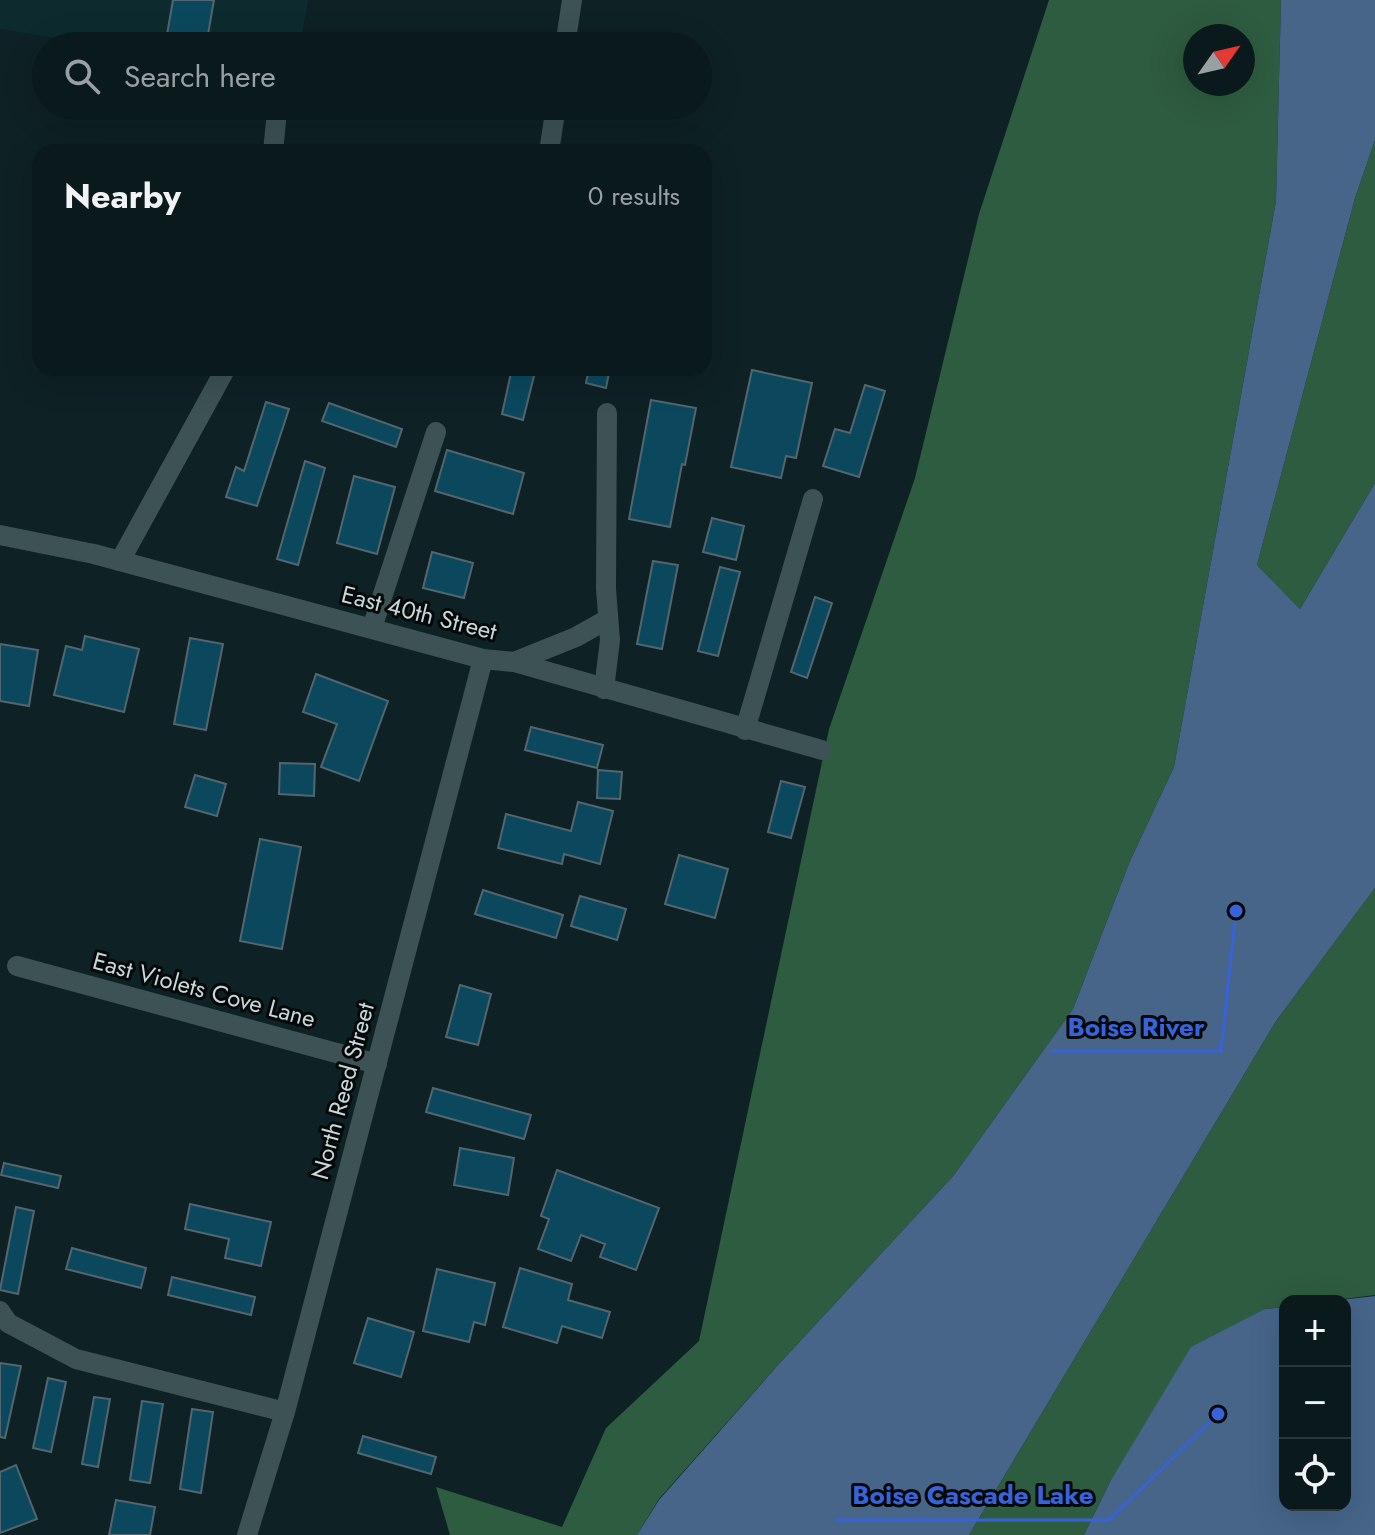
<!DOCTYPE html>
<html lang="en">
<head>
<meta charset="utf-8">
<style>
	:root { --surface:#0a191b; --page:#182628; --text:#f1f3f6; --muted:#99a0a3; --line:#2a383a }
	body { margin:0; font-family:Jost,sans-serif; background:var(--page); color:var(--text) }
	.controls { position:absolute; right:24px; bottom:24px; display:grid; overflow:hidden; border-radius:16px; box-shadow:0 8px 32px #0002 }
	.controls button { width:72px; height:72px; display:grid; place-items:center; padding:0; border:0; border-bottom:2px solid var(--line); background:var(--surface); color:var(--text); font:40px sans-serif }
	.compass { position:absolute; left:1183px; top:24px; width:72px; height:72px; border-radius:50%; background:var(--surface); box-shadow:0 8px 32px #0002; rotate:56deg }
	.list { margin:0; padding:0; list-style:none }
	h2 { display:flex; justify-content:space-between; align-items:center; height:104px; margin:0; padding:0 32px; font-size:34px }
	h2 small { font-size:26px; font-weight:400; color:var(--muted) }
	.icon { flex:none; width:44px; height:44px; fill:none; stroke:currentColor; stroke-width:2; stroke-linecap:round; stroke-linejoin:round }
	.map { position:relative; flex:none; width:1375px; height:1535px; overflow:hidden }
	.search { position:absolute; background:var(--surface); box-shadow:0 8px 32px #0002; left:32px; top:32px; width:680px; height:88px; display:flex; align-items:center; gap:20px; box-sizing:border-box; padding:0 28px; border-radius:44px; color:var(--muted); font-size:30px }
	.panel { position:absolute; background:var(--surface); box-shadow:0 8px 32px #0002; left:32px; top:144px; width:680px; height:232px; border-radius:24px }
	.map>svg:first-child { display:block }
	.built { fill:#0d2b2e }
	.forest { fill:#2e5c40; fill-rule:evenodd }
	.water { fill:#466589 }
	.building { fill:#0b485e; stroke:#53656e; stroke-width:2 }
	.lines { fill:none; stroke-linecap:round; stroke-linejoin:round }
	.service { stroke:#3d5254; stroke-width:20 }
	.minor { stroke:#3d5254; stroke-width:20 }
	.labels { text-anchor:middle; stroke-width:6; stroke-linejoin:round; paint-order:stroke }
	.street-label { font-size:24px; fill:#cad6d7; stroke:#03090a }
	.leader { fill:none; stroke:#3762d8; stroke-width:3 }
	.callout-dot { fill:#3762d8; stroke:#03090a; stroke-width:3 }
	.callout-label { font-size:26px; text-anchor:middle; font-weight:bold; fill:#3762d8; stroke:#03090a; stroke-width:6; stroke-linejoin:round; paint-order:stroke }
</style>
</head>
<body>
<div class="map">
<svg width="1375" height="1535" viewBox="0 0 1375 1535">
	<rect width="100%" height="100%" fill="#0e2124"/>
	<polygon class="built" points="0,0 308,0 300,46 108,46 0,29"/>
	<g class="forest">
		<path d="M1049 0H1281L1276 201 1174 767 1130 861 1073 1009 954 1175 778 1365 659 1499 637 1535H450L436 1487 562 1527 606 1428 699 1341 829 729 915 478 979 214ZM1195 36H1243V84H1195Z"/>
		<polygon points="1375,140 1375,483 1300,609 1257,565 1355,198"/>
		<polygon points="1375,888 1375,1295 1329,1301 1285,1301 1285,1307 1265,1309 1110,1482 1084,1535 969,1535 1276,1021"/>
	</g>
	<g class="water">
		<polygon points="1281,0 1375,0 1375,140 1355,198 1257,565 1300,609 1375,483 1375,888 1276,1021 969,1535 637,1535 659,1500 778,1365 954,1175 1073,1009 1130,861 1174,767 1276,201"/>
		<polygon points="1375,1296 1375,1535 1084,1535 1110,1482 1191,1347 1265,1309 1285,1307 1285,1505 1345,1505 1345,1301 1331,1301"/>
	</g>
	<g class="building">
		<polygon points="173,0 214,0 206,46 165,46"/>
		<polygon points="512,368 536,368 523,420 502,414"/>
		<polygon points="589,368 610,368 606,388 586,383"/>
		<polygon points="752,370 812,383 796,458 786,456 781,478 731,467"/>
		<polygon points="865,385 885,391 859,477 823,466 835,429 850,433"/>
		<polygon points="651,400 696,408 685,465 682,464 670,527 629,519"/>
		<polygon points="266,402 289,409 257,506 226,497 236,467 244,471"/>
		<polygon points="329,403 402,429 396,447 322,421"/>
		<polygon points="447,450 524,473 513,514 435,491"/>
		<polygon points="305,461 325,468 298,565 277,559"/>
		<polygon points="354,476 395,487 377,554 337,543"/>
		<polygon points="712,518 744,526 736,560 703,552"/>
		<polygon points="432,552 473,563 464,598 423,588"/>
		<polygon points="653,561 678,565 662,649 637,644"/>
		<polygon points="720,567 740,572 718,656 698,651"/>
		<polygon points="815,597 832,603 807,678 791,672"/>
		<polygon points="85,636 139,649 124,712 54,695 66,646 82,650"/>
		<polygon points="190,638 223,644 206,730 174,724"/>
		<polygon points="0,644 38,650 29,706 0,701"/>
		<polygon points="316,674 388,701 359,781 321,767 337,724 303,712"/>
		<polygon points="531,727 603,745 597,768 525,750"/>
		<polygon points="280,763 315,764 314,796 279,794"/>
		<polygon points="598,770 622,772 620,799 597,798"/>
		<polygon points="195,775 226,784 217,816 185,807"/>
		<polygon points="781,781 805,787 791,838 768,832"/>
		<polygon points="578,802 613,811 600,864 564,854 562,864 498,848 506,814 571,831"/>
		<polygon points="260,839 301,847 282,949 240,941"/>
		<polygon points="679,855 728,869 715,918 665,904"/>
		<polygon points="483,890 563,915 556,938 475,914"/>
		<polygon points="580,896 626,909 617,940 571,926"/>
		<polygon points="460,985 491,994 478,1045 446,1037"/>
		<polygon points="433,1088 531,1115 524,1139 426,1112"/>
		<polygon points="460,1148 514,1158 508,1195 454,1185"/>
		<polygon points="4,1163 61,1176 58,1188 1,1175"/>
		<polygon points="557,1170 659,1208 636,1270 600,1257 605,1244 581,1235 571,1261 538,1249 549,1219 541,1216"/>
		<polygon points="190,1204 271,1222 261,1266 225,1258 229,1239 185,1229"/>
		<polygon points="16,1207 34,1211 18,1294 0,1290"/>
		<polygon points="72,1248 146,1268 141,1288 66,1269"/>
		<polygon points="520,1268 572,1284 568,1300 610,1312 602,1338 562,1326 557,1343 503,1327"/>
		<polygon points="437,1269 495,1283 485,1325 474,1322 469,1342 423,1331"/>
		<polygon points="172,1277 255,1297 251,1315 168,1295"/>
		<polygon points="368,1318 414,1332 401,1377 354,1363"/>
		<polygon points="0,1363 21,1366 5,1438 0,1437"/>
		<polygon points="48,1378 66,1382 51,1452 33,1448"/>
		<polygon points="94,1397 110,1399 98,1467 82,1464"/>
		<polygon points="142,1401 163,1404 150,1483 130,1480"/>
		<polygon points="192,1409 213,1412 201,1493 180,1489"/>
		<polygon points="363,1436 436,1457 431,1474 358,1453"/>
		<polygon points="16,1465 37,1519 0,1533 0,1472"/>
		<polygon points="116,1500 155,1507 150,1535 109,1535"/>
	</g>
	<g class="lines">
		<g class="service">
			<polyline points="565,46 572,0"/>
			<polyline points="273,152 277,111"/>
			<polyline points="549,152 556,106"/>
			<polyline points="120,561 226,368"/>
			<polyline points="372,628 436,432"/>
			<polyline points="514,662 576,637 608,619"/>
			<polyline points="604,689 610,640 606,589 607,413"/>
			<polyline points="745,730 813,499"/>
			<polyline points="0,1311 8,1323 76,1359 285,1412"/>
		</g>
		<g class="minor">
			<polyline points="0,535 94,554 483,659 514,662 822,750"/>
			<polyline points="17,966 377,1064"/>
			<polyline points="247,1535 285,1412 483,659"/>
		</g>
	</g>
	<g class="labels">
		<g class="street-label">
			<text transform="translate(419 613) rotate(14)" y="8">East 40th Street</text>
			<text transform="translate(204 990) rotate(15)" y="8">East Violets Cove Lane</text>
			<text transform="translate(343 1091) rotate(-75)" y="8">North Reed Street</text>
		</g>
	</g>
	<path class="leader" d="M1236 911L1221 1051H1052M1218 1414L1109 1520H836"/>
	<g class="callout-dot">
		<circle cx="1236" cy="911" r="8"/>
		<circle cx="1218" cy="1414" r="8"/>
	</g>
	<g class="callout-label">
		<text x="1136" y="1036">Boise River</text>
		<text x="973" y="1504">Boise Cascade Lake</text>
	</g>
</svg>
<div class="controls">
<button>+</button>
<button>−</button>
<button><svg class="icon" aria-label="locate" viewBox="0 0 24 24"><circle cx="12" cy="12" r="6"/><path d="M12 2v4M12 18v4M2 12h4M18 12h4"/></svg></button>
</div>
<svg class="compass" viewBox="-18 -18 36 36"><path d="M0-13l5 13h-10z" fill="#e53935"/><path d="M0 13l5-13h-10z" fill="#99a0a3"/></svg>
<div class="search"><svg class="icon" aria-label="search" viewBox="0 0 24 24"><circle cx="10" cy="10" r="6"/><path d="M15 15l6 6"/></svg>Search here</div>
<section class="panel">
<h2>Nearby<small>0 results</small></h2>
<ul class="list">
</ul>
</section>
</div>
</body>
</html>
